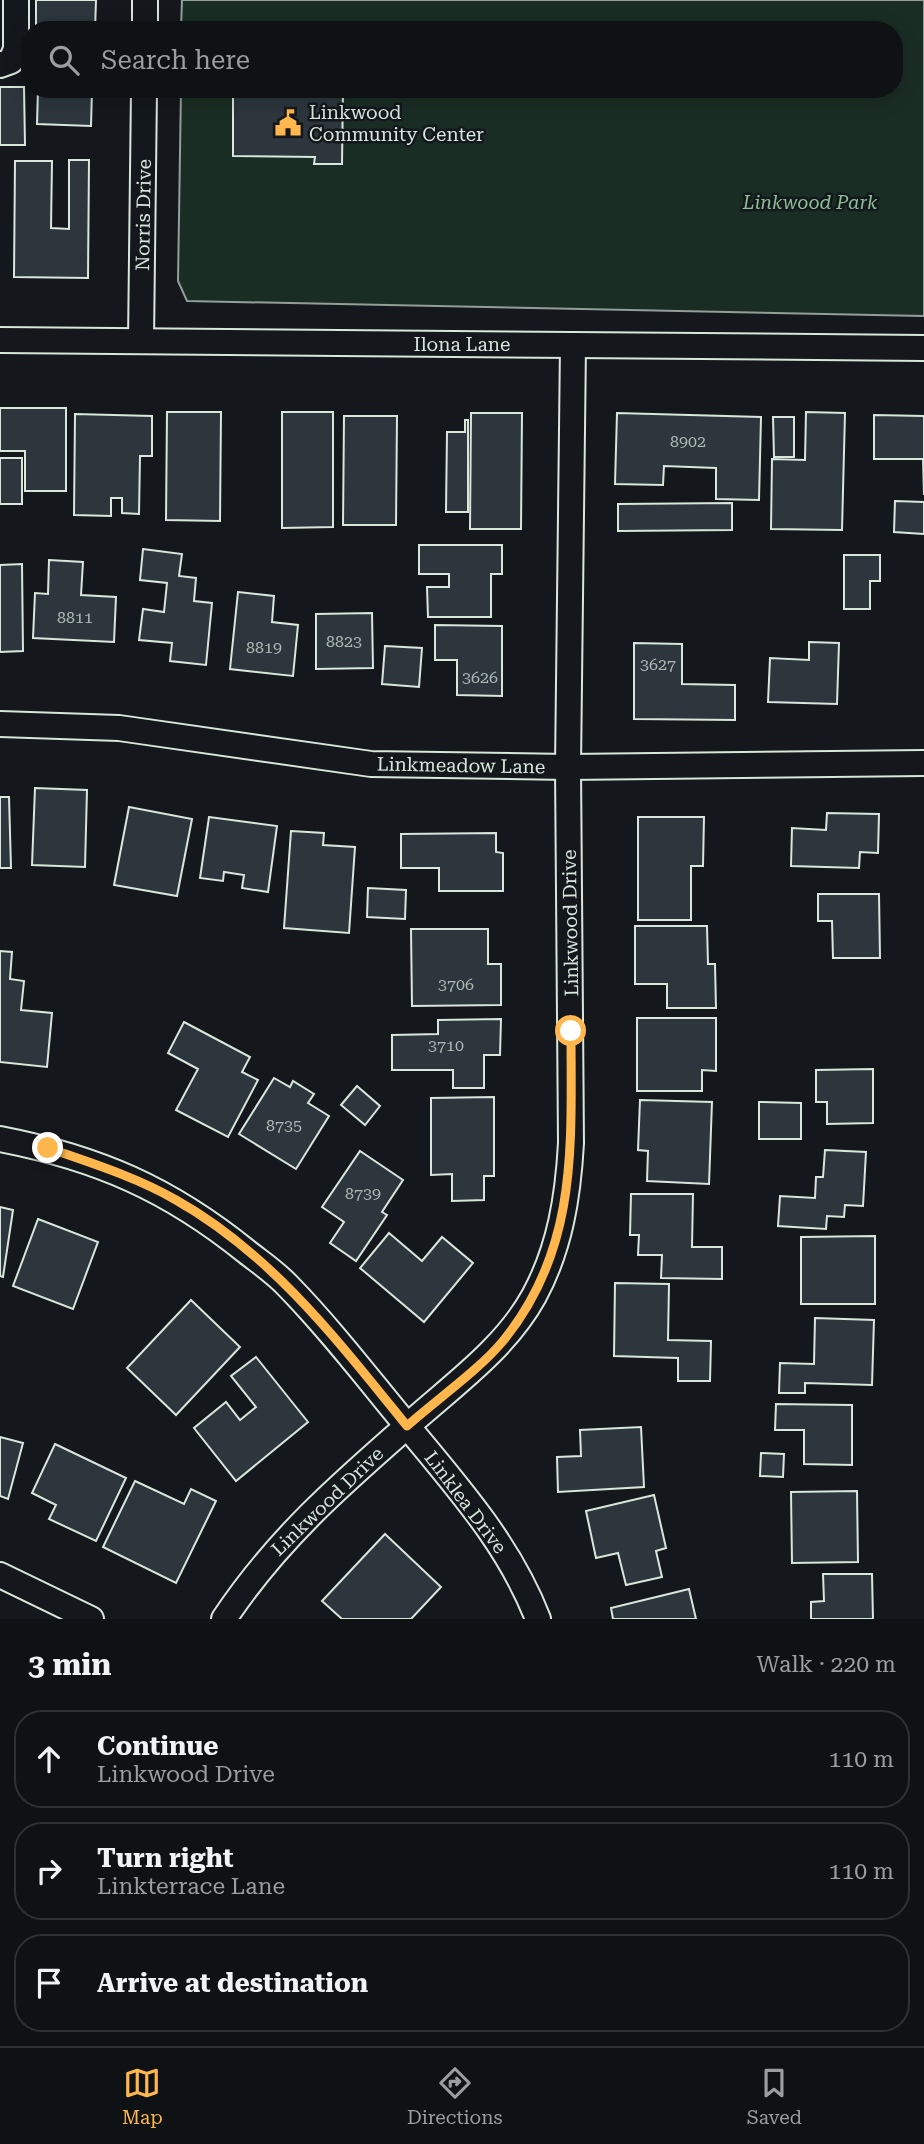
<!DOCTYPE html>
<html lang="en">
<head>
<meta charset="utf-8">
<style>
	:root { --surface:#0f1215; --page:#1d2022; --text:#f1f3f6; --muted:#9b9ea0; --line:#2f3234; --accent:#ffb74d }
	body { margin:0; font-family:"Roboto Serif",serif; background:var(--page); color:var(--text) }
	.stop { position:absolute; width:21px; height:21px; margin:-16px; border:5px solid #ffb74d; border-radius:50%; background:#fff }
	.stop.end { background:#ffb74d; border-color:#fff; box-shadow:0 2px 7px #0008 }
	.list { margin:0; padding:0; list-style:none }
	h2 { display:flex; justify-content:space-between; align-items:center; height:91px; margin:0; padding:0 28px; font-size:30px }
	h2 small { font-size:23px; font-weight:400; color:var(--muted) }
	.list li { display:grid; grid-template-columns:46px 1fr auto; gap:21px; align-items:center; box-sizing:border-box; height:98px; margin:0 14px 14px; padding:0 14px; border:2px solid var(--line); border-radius:28px }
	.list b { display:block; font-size:26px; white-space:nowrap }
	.list p { margin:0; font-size:23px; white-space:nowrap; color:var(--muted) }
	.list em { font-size:23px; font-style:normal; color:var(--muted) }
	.icon { flex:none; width:38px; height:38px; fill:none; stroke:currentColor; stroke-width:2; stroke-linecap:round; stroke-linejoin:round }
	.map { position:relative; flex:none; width:924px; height:1619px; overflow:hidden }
	.search { position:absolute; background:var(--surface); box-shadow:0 4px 18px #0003; left:21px; right:21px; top:21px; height:77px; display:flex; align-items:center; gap:18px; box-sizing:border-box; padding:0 24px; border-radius:28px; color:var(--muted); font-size:26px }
	.sheet { height:427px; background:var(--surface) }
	nav { display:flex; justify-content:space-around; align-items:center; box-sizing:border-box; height:98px; border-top:2px solid var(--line); background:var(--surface); font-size:19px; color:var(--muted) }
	nav a { display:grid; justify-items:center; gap:4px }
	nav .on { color:var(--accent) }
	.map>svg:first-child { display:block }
	.green { fill:#1a2d24; stroke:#939e99; stroke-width:2 }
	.building { fill:#2c363c; stroke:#d8e6dc; stroke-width:2 }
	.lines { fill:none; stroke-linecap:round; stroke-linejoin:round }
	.street-casing { stroke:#d8e6dc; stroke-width:28 }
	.street { stroke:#14181c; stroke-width:24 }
	.route { stroke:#ffb74d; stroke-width:9 }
	.labels { text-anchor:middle; stroke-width:5; stroke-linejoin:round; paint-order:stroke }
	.number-label { font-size:16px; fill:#adbab4 }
	.poi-label { font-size:19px; fill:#d8e6dc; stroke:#14181c; text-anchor:start }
	.park-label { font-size:19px; font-style:italic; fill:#8ac095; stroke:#14181c }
	.street-label { font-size:19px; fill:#d8e6dc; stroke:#14181c }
</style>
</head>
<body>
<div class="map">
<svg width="924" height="1619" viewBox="0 0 924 1619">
	<rect width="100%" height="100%" fill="#14181c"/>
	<polygon class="green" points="182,0 924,0 924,316 187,301 178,281 181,89 894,89 894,30 181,30"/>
	<g class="building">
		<polygon points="36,0 96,0 95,30 36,30"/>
		<polygon points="0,87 24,87 25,145 0,145"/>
		<polygon points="38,89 92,89 91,126 37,124"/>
		<polygon points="233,89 343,89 342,164 314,164 315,157 233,156"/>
		<polygon points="69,160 89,160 88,278 14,277 15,161 52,161 51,228 69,229"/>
		<polygon points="0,408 66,408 66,491 25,491 25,451 0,451"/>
		<polygon points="167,412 221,412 220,521 166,520"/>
		<polygon points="282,412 333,412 333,527 282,528"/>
		<polygon points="806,412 845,413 842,530 771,529 772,459 805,460"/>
		<polygon points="471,413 522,413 521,529 470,529"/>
		<polygon points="617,413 761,417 759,500 716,499 716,468 664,466 663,485 615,484"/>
		<polygon points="75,414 152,416 152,456 140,456 139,514 122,513 122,498 111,498 111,516 74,515"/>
		<polygon points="874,415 924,416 924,495 923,459 874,459"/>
		<polygon points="344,416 397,416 396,525 343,525"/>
		<polygon points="773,417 794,417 794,457 774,457"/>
		<polygon points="465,420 468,420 468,512 446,512 447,432 465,432"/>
		<rect x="0" y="458" width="22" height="46"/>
		<polygon points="895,501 924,502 924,534 894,532"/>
		<polygon points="732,503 732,530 618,531 618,504"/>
		<polygon points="419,545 502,545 502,574 491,574 491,617 428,617 427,587 449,587 449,574 419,574"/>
		<polygon points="143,549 182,554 179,576 196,578 194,601 212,603 206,665 170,661 172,643 139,640 143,609 164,612 167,583 140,580"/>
		<polygon points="844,555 880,555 880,581 870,581 870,609 844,609"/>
		<polygon points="49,560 83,562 81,595 116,597 114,642 33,638 35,593 48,594"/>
		<polygon points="22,564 23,651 0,652 0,565"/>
		<polygon points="238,592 274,596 272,622 298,625 293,676 230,669"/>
		<polygon points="372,613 373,668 316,669 316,614"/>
		<polygon points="435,625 502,626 502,696 457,695 457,660 435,660"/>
		<polygon points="809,642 839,643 837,704 768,702 770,658 809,660"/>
		<polygon points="634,643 682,644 682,684 735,685 735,720 634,719"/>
		<polygon points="385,646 422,648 419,687 382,684"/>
		<polygon points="35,788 87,790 85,867 32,865"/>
		<polygon points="0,797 9,797 11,868 0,868"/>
		<polygon points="129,807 192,819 177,896 114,885"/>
		<polygon points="827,813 879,814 878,853 860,852 859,868 791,866 792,828 826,830"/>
		<polygon points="209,817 277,826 268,892 242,888 244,875 224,872 223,881 200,878"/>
		<polygon points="638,817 704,817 703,866 691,866 691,920 638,920"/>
		<polygon points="291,831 324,833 323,845 355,847 349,933 284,928"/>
		<polygon points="496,833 496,852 503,853 503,891 439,891 439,868 401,868 401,834"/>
		<polygon points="368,888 406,890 405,919 367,917"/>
		<polygon points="818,894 879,894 880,958 833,958 832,921 818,921"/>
		<polygon points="635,926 707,926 708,964 715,964 716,1008 667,1008 667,984 635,984"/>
		<polygon points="411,929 488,929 488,964 501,964 501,1005 412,1006"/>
		<polygon points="0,951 12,952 10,979 24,981 21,1010 52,1013 47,1067 0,1062"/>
		<polygon points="637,1018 716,1018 716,1071 702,1070 702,1091 637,1091"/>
		<polygon points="501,1019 500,1055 484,1055 484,1088 453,1088 453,1070 392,1070 392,1035 438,1034 438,1020"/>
		<polygon points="184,1022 250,1057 242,1072 258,1080 228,1137 176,1110 198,1069 168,1053"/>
		<polygon points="873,1069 873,1123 827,1124 827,1102 816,1102 816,1070"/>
		<polygon points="274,1078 290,1087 293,1081 314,1094 308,1103 329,1116 296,1169 239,1134"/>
		<polygon points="357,1086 380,1106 365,1125 341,1105"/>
		<polygon points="494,1097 494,1176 484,1176 484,1200 452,1201 452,1174 431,1175 431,1098"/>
		<polygon points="640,1100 712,1102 709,1184 647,1181 648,1151 638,1150"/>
		<polygon points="759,1102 801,1103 801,1139 759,1139"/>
		<polygon points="825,1150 866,1152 863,1206 845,1205 844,1217 827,1216 826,1229 778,1226 780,1196 815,1198 816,1177 823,1177"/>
		<polygon points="360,1151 403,1180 382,1212 387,1215 356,1261 330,1243 344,1222 322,1207"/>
		<polygon points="631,1194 693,1194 692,1247 722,1247 722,1279 661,1278 662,1255 638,1255 639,1235 630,1235"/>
		<polygon points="0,1207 13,1210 3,1277 0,1276"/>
		<polygon points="38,1219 98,1242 73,1309 13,1286"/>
		<polygon points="389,1233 422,1261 442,1237 473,1263 424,1322 360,1268"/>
		<polygon points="875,1236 875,1304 801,1304 801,1237"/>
		<polygon points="615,1283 669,1284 668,1340 711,1341 710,1381 678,1381 678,1358 614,1356"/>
		<polygon points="191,1300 240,1347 176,1415 127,1368"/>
		<polygon points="815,1318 874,1320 872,1385 805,1383 805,1393 779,1393 780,1363 814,1364"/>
		<polygon points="256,1357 308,1422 236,1481 194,1428 226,1402 240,1420 256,1407 231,1376"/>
		<polygon points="776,1404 852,1405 852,1465 804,1464 804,1430 775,1430"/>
		<polygon points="641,1427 644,1487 558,1492 557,1457 581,1456 580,1430"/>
		<polygon points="0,1437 23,1443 8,1499 0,1496"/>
		<polygon points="55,1444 126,1478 96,1541 49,1519 56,1505 32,1493"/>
		<polygon points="761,1453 784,1454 783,1477 760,1476"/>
		<polygon points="135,1481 184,1504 191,1489 216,1501 176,1583 103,1547"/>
		<polygon points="857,1491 858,1562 792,1563 791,1492"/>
		<polygon points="654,1495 666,1548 656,1551 662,1577 626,1585 618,1553 596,1558 586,1511"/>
		<polygon points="385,1534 441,1587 411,1619 342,1619 322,1601"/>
		<polygon points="823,1574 872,1574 873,1619 811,1619 811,1602 824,1601"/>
		<polygon points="689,1589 696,1619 613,1619 611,1608"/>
	</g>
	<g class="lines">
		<g class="street-casing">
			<g id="street">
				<polyline points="145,30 145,0"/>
				<polyline points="0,65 11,61 16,49 16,0"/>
				<polyline points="0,340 924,348"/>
				<polyline points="141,341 144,89"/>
				<polyline points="0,724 119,728 371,764 568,767 924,763"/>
				<path d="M0 1139C98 1158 169 1189 247 1252 261 1263 276 1273 288 1286 331 1330 369 1380 408 1427 458 1488 509 1544 538 1619"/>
				<polyline points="0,1575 91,1619"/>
				<path d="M224 1619C277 1539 342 1483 413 1421 456 1383 506 1347 534 1296 560 1248 568 1197 571 1143L568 767 573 345"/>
			</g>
		</g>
		<use href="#street" class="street"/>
	</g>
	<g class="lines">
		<path class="route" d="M48 1148C91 1163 136 1177 176 1200 272 1254 339 1342 407 1426 436 1400 479 1370 503 1341 579 1248 571 1144 571 1031"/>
	</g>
	<defs>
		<g id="civic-bare" transform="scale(2.1)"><path d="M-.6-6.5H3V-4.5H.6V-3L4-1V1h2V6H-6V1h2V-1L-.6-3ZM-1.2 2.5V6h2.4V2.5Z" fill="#ffb74d" stroke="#14181c" stroke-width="2.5" paint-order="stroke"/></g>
	</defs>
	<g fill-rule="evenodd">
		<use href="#civic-bare" x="288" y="123"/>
	</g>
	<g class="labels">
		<g class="number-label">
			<text x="688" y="447">8902</text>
			<text x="75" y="623">8811</text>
			<text x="344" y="647">8823</text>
			<text x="264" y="653">8819</text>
			<text x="658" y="670">3627</text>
			<text x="480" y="683">3626</text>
			<text x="456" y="990">3706</text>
			<text x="446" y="1051">3710</text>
			<text x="284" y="1131">8735</text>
			<text x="363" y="1199">8739</text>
		</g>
		<g class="poi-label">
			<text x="309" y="119">Linkwood<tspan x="309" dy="22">Community Center</tspan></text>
		</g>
		<g class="park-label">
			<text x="810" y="209">Linkwood Park</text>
		</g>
		<g class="street-label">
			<text transform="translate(143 215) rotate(-89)" y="7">Norris Drive</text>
			<text x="462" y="351">Ilona Lane</text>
			<text transform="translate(461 765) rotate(1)" y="7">Linkmeadow Lane</text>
			<text transform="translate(570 923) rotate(-91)" y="7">Linkwood Drive</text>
			<text transform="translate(327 1501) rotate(-44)" y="7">Linkwood Drive</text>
			<text transform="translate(466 1502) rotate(53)" y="7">Linklea Drive</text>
		</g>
	</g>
</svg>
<div class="stop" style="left:571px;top:1031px"></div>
<div class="stop end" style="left:48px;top:1148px"></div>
<div class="search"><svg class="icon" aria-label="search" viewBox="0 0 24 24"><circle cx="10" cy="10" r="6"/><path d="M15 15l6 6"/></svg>Search here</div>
</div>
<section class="sheet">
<h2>3 min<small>Walk · 220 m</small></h2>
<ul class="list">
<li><svg class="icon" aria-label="ahead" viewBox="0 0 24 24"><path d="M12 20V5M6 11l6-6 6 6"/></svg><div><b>Continue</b><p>Linkwood Drive</p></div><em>110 m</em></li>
<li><svg class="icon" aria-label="right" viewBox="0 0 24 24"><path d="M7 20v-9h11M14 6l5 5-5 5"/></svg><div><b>Turn right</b><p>Linkterrace Lane</p></div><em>110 m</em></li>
<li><svg class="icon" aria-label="arrive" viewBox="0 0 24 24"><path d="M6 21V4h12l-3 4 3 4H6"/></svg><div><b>Arrive at destination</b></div></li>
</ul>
</section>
<nav>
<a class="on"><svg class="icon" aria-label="map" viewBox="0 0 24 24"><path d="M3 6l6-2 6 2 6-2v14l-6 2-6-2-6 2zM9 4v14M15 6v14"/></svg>Map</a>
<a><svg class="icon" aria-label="directions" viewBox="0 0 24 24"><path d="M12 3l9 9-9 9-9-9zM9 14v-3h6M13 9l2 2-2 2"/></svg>Directions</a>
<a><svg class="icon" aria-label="saved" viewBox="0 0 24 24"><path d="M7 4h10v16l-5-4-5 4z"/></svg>Saved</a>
</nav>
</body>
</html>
